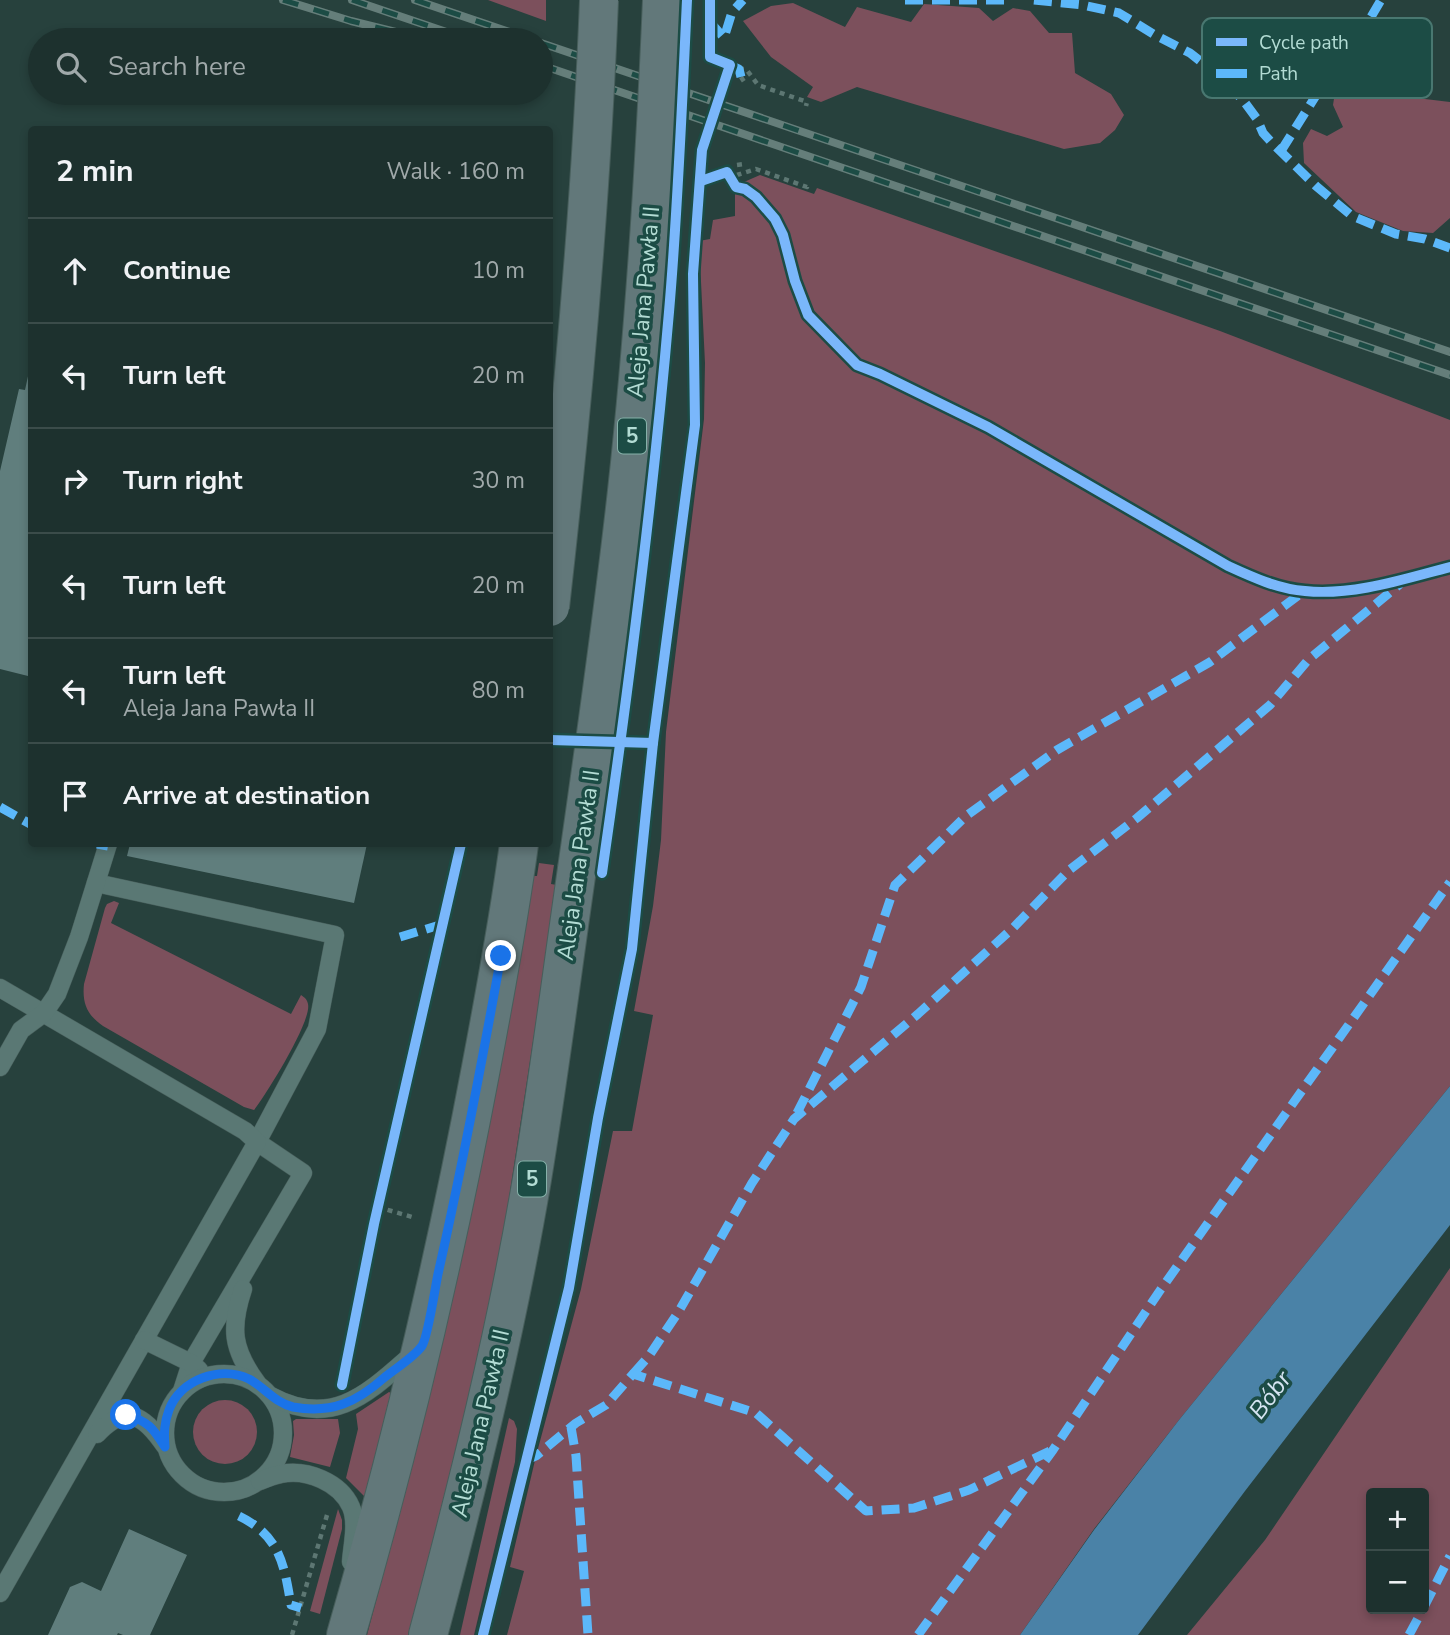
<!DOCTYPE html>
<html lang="en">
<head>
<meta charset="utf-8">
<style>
	:root { --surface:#1d312e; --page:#253936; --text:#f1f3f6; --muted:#a0a9aa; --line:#3b4c4a }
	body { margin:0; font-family:"Nunito Sans",sans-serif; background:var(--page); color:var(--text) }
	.controls { position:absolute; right:21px; bottom:21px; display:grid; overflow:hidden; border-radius:7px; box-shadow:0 4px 10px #0003 }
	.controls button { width:63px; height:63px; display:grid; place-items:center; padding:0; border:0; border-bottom:2px solid var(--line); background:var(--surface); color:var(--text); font:35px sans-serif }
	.stop { position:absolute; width:21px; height:21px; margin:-16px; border:5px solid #1a73e8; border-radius:50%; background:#fff }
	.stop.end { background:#1a73e8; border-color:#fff; box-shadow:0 2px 7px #0008 }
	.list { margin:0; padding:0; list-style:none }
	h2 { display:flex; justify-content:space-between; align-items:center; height:91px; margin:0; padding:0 28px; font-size:30px }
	h2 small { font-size:23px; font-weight:400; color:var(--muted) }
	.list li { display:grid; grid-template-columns:46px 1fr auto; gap:21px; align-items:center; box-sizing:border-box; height:105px; padding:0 28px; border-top:2px solid var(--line) }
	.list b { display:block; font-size:26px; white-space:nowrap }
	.list p { margin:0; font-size:23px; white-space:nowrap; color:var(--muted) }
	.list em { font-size:23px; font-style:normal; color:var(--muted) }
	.icon { flex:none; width:38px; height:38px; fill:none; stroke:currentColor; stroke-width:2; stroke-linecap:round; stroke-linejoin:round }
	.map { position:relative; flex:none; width:1450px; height:1635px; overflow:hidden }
	.search { position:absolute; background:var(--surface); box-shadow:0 4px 10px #0003; left:28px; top:28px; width:525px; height:77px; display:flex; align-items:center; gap:18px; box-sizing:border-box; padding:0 24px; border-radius:38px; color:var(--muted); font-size:26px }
	.panel { position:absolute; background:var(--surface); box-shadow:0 4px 10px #0003; left:28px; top:126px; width:525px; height:721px; border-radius:7px }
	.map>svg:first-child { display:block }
	.green { fill:#7c505c; fill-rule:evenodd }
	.water { fill:#4a82a7 }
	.building { fill:#607e7d }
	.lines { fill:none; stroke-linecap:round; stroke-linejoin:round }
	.lane-casing { stroke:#475e5b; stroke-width:19 }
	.primary-casing { stroke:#475e5b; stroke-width:40 }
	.path { stroke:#5d7773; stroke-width:4.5; stroke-dasharray:5 5; stroke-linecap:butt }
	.lane { stroke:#5a7874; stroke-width:18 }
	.primary { stroke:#62787a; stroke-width:38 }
	.rail-casing { stroke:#657e7a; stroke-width:8 }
	.rail { stroke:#1c4c45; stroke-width:5; stroke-dasharray:16; stroke-linecap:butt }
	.primary-bridge-casing { stroke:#475e5b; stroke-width:40; stroke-linecap:butt }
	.primary-bridge { stroke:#62787a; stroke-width:38 }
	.quiet { stroke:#5cb8fa; stroke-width:9; stroke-dasharray:18 9; stroke-linecap:butt }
	.cycleway-casing { stroke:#1c4c45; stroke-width:15 }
	.cycleway { stroke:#7ab7fb; stroke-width:10 }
	.route { stroke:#1a73e8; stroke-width:9 }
	.labels { text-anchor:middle; stroke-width:7; stroke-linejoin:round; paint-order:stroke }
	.shield { fill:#1c4c45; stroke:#86b1a9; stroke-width:2 }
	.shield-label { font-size:21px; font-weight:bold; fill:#b3dcd4 }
	.street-label { font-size:23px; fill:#b3dcd4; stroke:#1c4c45 }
	.water-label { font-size:24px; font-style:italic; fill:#d5e4f1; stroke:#1c4c45 }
	.key { fill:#1c4c45; stroke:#497770; stroke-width:2 }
	.key-label { font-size:19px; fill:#b3dcd4 }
</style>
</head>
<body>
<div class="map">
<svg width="1450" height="1635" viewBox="0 0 1450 1635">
	<rect width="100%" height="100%" fill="#27413d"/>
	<g class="green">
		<polygon points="488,0 546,0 546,21"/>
		<polygon points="793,3 845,27 857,7 911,22 924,4 979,8 993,21 1013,8 1030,11 1049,33 1072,33 1075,73 1111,94 1124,115 1115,130 1100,143 1064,149 857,87 821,102 807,97 813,87 771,57 743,21 771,6"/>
		<polygon points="1350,76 1371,81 1381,98 1400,96 1450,102 1450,218 1433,233 1403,231 1356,212 1304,163 1303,143 1311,129 1327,136 1343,127 1333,105 1336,86"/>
		<polygon points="760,175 814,194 817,188 1220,331 1450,420 1450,1086 1179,1420 1094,1529 1020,1635 507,1635 524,1571 510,1567 536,1456 581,1289 613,1131 632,1131 653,1015 634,1011 653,906 661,840 666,732 704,419 705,363 699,241 710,239 713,220 735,216 735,192 744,182"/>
		<polygon points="539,863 554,865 551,884 557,885 501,1250 450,1481 408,1635 367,1635 400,1511 532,876 537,876"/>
		<path d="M114 901 119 903 111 923 291 1014 301 995C305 998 307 999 308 1004 312 1021 266 1095 254 1110L244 1107 103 1026C87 1015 82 1003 84 984L105 908 107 904Z"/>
		<path d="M1450 1268V1635H1187L1265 1540ZM1371 1493H1424V1609H1371Z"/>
		<polygon points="389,1392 391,1393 366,1498 346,1478 358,1429 356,1414"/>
		<circle cx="225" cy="1432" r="32"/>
		<polygon points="509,1418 514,1421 517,1429 515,1462 474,1635 460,1635"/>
		<polygon points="296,1419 338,1419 340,1433 330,1467 290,1457 294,1435 293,1421"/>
		<polygon points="338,1509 342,1520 342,1529 320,1614 310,1611"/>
	</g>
	<polygon class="water" points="1450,1086 1450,1225 1245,1491 1138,1635 1020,1635 1094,1530 1179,1420"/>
	<g class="building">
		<polygon points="30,367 32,367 32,677 0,669 0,471 19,389 25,390"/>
		<polygon points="130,844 367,844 354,903 127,856"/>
		<polygon points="129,1529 187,1555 150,1635 123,1635 118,1633 117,1635 48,1635 70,1587 82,1582 101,1591"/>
	</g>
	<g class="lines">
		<g class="lane-casing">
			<g id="lane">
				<polyline points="96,883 335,935 317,1029 257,1142 303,1173 191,1363 182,1391"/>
				<polyline points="0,988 245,1131 257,1142 0,1593"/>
				<polyline points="0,1067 21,1030 44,1013 57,994 79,937 108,844"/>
				<path d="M243 1289C230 1328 232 1349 257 1383"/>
				<polyline points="144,1340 191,1363 199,1370"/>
				<circle cx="224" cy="1433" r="59"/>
				<path d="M271 1396C334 1430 370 1391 415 1352"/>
				<path d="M97 1434C126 1403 144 1415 165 1446"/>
				<path d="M260 1481C267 1478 274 1475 281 1474 307 1469 340 1482 351 1507 358 1523 352 1546 351 1562"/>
			</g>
		</g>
		<g class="primary-casing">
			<g id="primary">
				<path d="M346 1635C400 1449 445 1259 481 1068 495 994 509 919 519 844"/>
				<path d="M428 1635C468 1485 506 1333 532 1179 549 1076 562 972 577 869"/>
			</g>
		</g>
		<g class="path">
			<polyline points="739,69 746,69 758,85 807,102 806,106"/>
			<polyline points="741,77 745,83"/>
			<polyline points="737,165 744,164"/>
			<polyline points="727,172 737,175 756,169 807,187 808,183"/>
			<polyline points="378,1207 412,1217"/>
			<polyline points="292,1635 327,1515"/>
		</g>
		<use href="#lane" class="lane"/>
		<use href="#primary" class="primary"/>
		<g class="rail-casing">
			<g id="rail">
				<polyline points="283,0 351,21 428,40"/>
				<polyline points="352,0 470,40"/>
				<polyline points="415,0 533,40"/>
				<polyline points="541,43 1450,352"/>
				<polyline points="541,65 1450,375"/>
			</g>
		</g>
		<use href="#rail" class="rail"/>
		<g class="primary-bridge-casing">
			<g id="primary-bridge">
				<path d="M550 607C573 405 591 203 599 0"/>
				<path d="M577 869C595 743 613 618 627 491 645 328 655 164 662 0"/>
			</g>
		</g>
		<use href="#primary-bridge" class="primary-bridge"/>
		<g class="quiet">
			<polyline points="905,0 1006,0"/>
			<polyline points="1034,0 1083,5 1119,13 1155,35 1190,53 1218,75 1243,100 1257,119 1263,133 1272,143 1316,186 1352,216 1396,234 1425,239 1450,248"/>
			<polyline points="710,22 724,38 732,12 743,0"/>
			<polyline points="730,65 739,69 741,77"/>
			<polyline points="1281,151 1344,51 1368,22 1381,0"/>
			<polyline points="0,807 32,825"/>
			<polyline points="97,844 108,846"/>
			<polyline points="400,937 443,924"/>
			<polyline points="797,1113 861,987 895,885 966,816 1057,750 1210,662 1304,591"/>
			<polyline points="633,1374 649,1356 679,1311 752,1183 794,1119 918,1014 1013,928 1068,871 1137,818 1270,705 1308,660 1400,584"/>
			<polyline points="571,1427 576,1456 588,1635"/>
			<polyline points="525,1461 536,1456 576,1423 606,1405 633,1374 756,1413 866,1511 914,1508 969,1490 1050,1451"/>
			<path d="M239 1516C280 1536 284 1564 291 1605L301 1608"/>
			<polyline points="1424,1607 1450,1556"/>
			<polyline points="918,1635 1053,1450 1159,1292 1450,882"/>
			<polyline points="1409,1635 1423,1609"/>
		</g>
		<g class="cycleway-casing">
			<g id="cycleway">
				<path d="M701 181 727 172 736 187 745 189 756 197 775 219 783 235 795 281 808 315 857 365 880 374 988 427 1228 566C1252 577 1278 589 1305 591 1353 596 1404 579 1450 567"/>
				<polyline points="550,740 653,743"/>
				<path d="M602 873C629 686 653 500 669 312 678 208 682 104 687 0"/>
				<polyline points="342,1385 374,1224 461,844"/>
				<polyline points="483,1635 569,1288 598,1118 632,949 653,743 695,425 693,274 702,150 730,65 710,57 710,0"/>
			</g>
		</g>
		<use href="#cycleway" class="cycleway"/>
	</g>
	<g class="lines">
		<path class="route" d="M126 1415C148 1421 153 1428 165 1447 164 1433 164 1423 169 1410 180 1380 220 1365 249 1379 264 1387 275 1403 293 1407 332 1414 357 1402 385 1377 396 1368 413 1358 422 1346 428 1337 435 1288 438 1274 462 1168 482 1062 501 956"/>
	</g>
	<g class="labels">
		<g class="shield">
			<rect x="618" y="418.5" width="28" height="35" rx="5"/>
			<rect x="518" y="1161.5" width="28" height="35" rx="5"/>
		</g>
		<g class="shield-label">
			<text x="632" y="443">5</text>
			<text x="532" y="1186">5</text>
		</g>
		<g class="street-label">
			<text transform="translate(643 302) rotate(-85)" y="8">Aleja Jana Pawła II</text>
			<text transform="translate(578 865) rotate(-82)" y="8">Aleja Jana Pawła II</text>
			<text transform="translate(480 1423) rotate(-77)" y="8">Aleja Jana Pawła II</text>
		</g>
		<g class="water-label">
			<text transform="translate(1270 1395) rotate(-53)" y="8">Bóbr</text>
		</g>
	</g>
	<rect x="1202" y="18" width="230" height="80" rx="10" class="key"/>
	<rect x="1216" y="38" width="31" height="8" fill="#7ab7fb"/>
	<rect x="1216" y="69" width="31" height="9" fill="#5cb8fa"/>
	<g class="key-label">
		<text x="1259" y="49">Cycle path</text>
		<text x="1259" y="80">Path</text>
	</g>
</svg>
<div class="controls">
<button>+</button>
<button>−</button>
</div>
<div class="stop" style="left:126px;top:1415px"></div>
<div class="stop end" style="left:501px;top:956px"></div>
<div class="search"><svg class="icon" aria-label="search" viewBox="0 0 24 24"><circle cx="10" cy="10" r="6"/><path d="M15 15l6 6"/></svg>Search here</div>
<section class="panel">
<h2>2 min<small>Walk · 160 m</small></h2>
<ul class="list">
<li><svg class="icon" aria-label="ahead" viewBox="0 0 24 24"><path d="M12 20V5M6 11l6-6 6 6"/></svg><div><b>Continue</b></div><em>10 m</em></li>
<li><svg class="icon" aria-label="left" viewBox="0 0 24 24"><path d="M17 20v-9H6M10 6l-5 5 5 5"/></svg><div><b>Turn left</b></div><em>20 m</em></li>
<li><svg class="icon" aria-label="right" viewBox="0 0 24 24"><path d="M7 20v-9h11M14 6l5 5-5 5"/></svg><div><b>Turn right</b></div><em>30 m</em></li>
<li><svg class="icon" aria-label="left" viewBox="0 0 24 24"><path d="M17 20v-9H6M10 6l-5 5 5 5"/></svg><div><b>Turn left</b></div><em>20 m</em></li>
<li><svg class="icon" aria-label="left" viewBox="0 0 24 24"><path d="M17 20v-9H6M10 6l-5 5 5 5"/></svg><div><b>Turn left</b><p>Aleja Jana Pawła II</p></div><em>80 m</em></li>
<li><svg class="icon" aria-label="arrive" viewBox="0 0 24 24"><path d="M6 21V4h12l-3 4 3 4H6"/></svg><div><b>Arrive at destination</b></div></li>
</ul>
</section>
</div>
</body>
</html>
